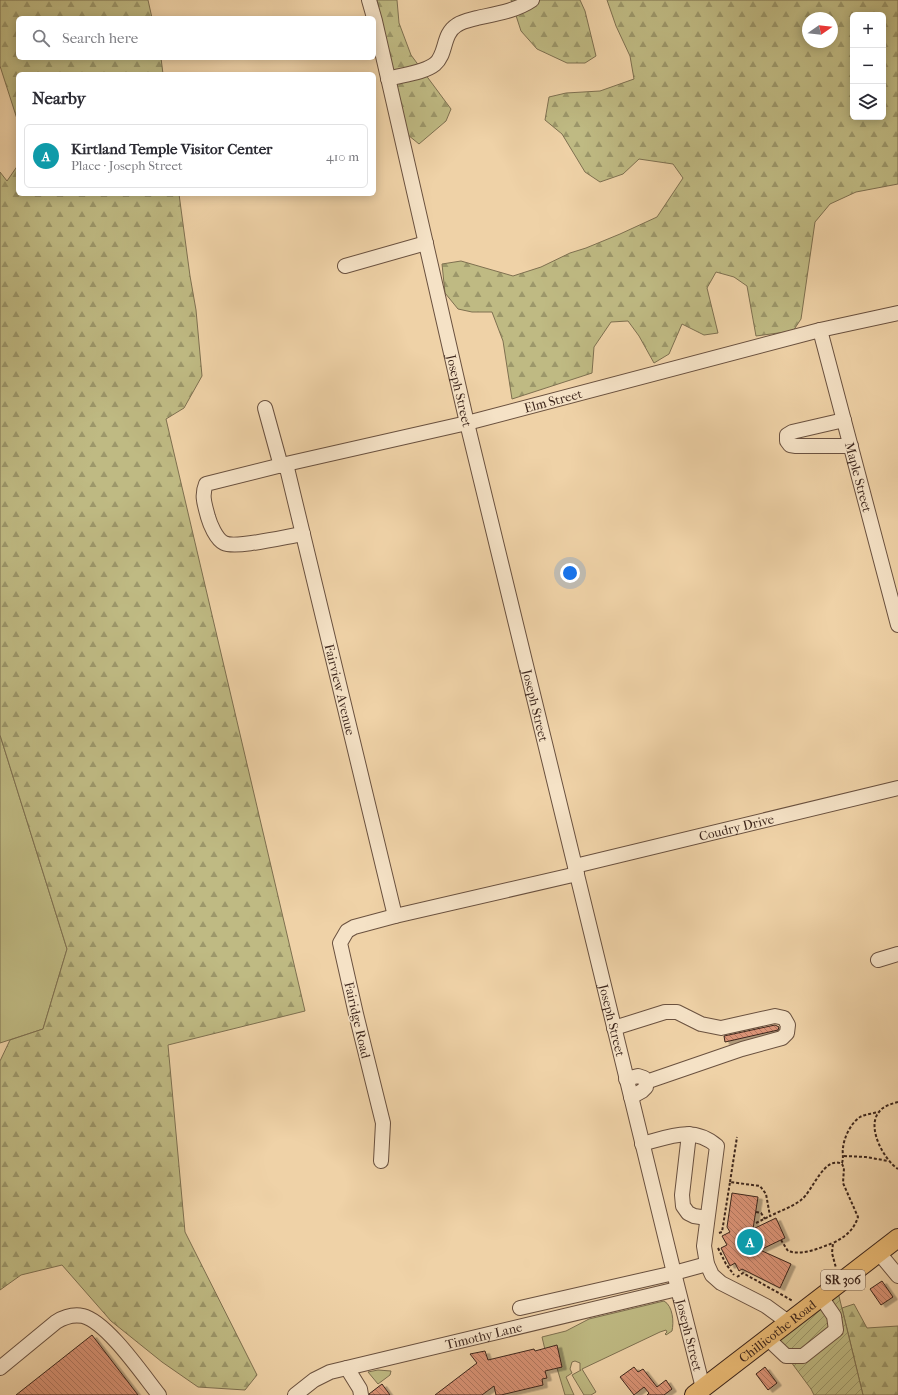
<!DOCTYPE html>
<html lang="en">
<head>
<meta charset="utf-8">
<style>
	:root { --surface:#fff; --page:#f2f2f3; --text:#2b2b33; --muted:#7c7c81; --line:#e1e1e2; --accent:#8f2418 }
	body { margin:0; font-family:"IM FELL French Canon",serif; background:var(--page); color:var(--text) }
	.controls { position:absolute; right:12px; top:12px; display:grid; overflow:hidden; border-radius:6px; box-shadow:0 2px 10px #0003 }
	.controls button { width:36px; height:36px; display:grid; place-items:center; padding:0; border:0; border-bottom:1px solid var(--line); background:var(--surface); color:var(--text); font:20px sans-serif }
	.compass { position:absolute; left:802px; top:12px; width:36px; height:36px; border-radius:50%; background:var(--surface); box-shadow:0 2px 10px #0003; rotate:76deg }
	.you { position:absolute; left:570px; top:573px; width:14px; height:14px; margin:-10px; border:3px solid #fff; border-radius:50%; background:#1a73e8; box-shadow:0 0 0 6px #1a73e833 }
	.badge { display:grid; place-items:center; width:26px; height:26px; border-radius:50%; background:var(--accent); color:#fff; font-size:13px; font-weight:700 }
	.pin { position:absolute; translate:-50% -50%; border:2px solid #fff; box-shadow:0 1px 4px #0006 }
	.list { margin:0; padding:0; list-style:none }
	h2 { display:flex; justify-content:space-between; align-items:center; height:52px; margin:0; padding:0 16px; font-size:17px }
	h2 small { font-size:13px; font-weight:400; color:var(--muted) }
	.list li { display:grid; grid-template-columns:26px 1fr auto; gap:12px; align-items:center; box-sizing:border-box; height:64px; margin:0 8px 8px; padding:0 8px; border:1px solid var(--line); border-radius:6px }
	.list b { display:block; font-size:15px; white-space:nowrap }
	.list p { margin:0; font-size:13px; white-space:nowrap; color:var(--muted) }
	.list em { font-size:13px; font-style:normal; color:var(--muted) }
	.icon { flex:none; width:22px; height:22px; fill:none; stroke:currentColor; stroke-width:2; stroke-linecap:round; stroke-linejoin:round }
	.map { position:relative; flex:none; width:898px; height:1395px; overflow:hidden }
	.search { position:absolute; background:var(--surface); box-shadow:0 2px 10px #0003; left:16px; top:16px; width:360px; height:44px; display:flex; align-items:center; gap:10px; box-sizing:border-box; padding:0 14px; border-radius:6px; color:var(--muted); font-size:15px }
	.panel { position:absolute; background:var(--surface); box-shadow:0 2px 10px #0003; left:16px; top:72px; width:360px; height:124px; border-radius:6px }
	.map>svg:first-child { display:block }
	.green { fill:#bfba83; stroke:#7e7050 }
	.forest { fill:url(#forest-firs); stroke:#7e7050; fill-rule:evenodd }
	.garden { fill:url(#garden-furrows); stroke:#7e7050 }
	.building { fill:url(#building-back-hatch); stroke:#3d261c; filter:url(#shadow) }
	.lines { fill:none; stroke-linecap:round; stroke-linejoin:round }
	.minor-casing { stroke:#6a513f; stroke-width:16 }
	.major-casing { stroke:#3d261c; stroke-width:20 }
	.path { stroke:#3d261c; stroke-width:2; stroke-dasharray:3 2; stroke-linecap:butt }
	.minor { stroke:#f5e2c6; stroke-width:14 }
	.major { stroke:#e8b974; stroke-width:18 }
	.labels { text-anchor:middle; stroke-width:3; stroke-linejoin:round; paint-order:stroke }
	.shield { fill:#f5e2c6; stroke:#745e4f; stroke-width:1 }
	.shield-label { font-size:12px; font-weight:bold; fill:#3d261c }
	.street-label { font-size:13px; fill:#3d261c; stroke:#f5e2c6 }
</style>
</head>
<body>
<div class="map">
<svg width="898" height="1395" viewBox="0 0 898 1395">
	<defs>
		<pattern id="forest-firs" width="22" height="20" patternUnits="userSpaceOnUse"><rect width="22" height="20" fill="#bfba83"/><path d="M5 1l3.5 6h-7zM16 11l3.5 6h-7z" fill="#9c976a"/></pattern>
		<pattern id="garden-furrows" width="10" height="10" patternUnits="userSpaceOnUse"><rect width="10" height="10" fill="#bfba83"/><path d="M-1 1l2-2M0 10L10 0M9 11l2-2" fill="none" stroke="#9c976a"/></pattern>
		<pattern id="building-back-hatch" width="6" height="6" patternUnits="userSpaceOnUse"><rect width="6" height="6" fill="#da9376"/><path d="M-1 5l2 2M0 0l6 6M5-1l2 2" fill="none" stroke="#b27860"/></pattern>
		<filter id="shadow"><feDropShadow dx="4.5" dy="2.5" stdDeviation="0" flood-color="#0004"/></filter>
	</defs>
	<rect width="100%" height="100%" fill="#efd2a7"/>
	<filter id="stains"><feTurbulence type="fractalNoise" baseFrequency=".005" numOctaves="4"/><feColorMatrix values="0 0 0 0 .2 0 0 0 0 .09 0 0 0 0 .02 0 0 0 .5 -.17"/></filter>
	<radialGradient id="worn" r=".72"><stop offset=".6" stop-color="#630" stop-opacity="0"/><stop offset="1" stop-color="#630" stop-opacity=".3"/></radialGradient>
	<g class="green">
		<polygon points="0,735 67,949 43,1029 0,1043"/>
		<path d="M664 1301C673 1306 674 1322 672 1331L666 1335 665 1334 667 1332 666 1330 660 1332 582 1369 596 1392 591 1395H584L572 1375 581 1370H580V1363L575 1361 572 1362 570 1369 572 1373 566 1377 574 1395H565L557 1368 562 1367 546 1354 542 1337 566 1331 589 1319Z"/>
		<polygon points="378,1370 391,1371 390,1375 378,1384 368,1372"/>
	</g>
	<g class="forest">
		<polygon points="0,0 148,0 152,18 18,18 18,58 161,58 163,74 18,74 18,122 0,66"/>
		<polygon points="377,0 397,0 399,23 411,55 451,109 446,121 419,144 408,135"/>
		<polygon points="511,0 580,0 585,11 596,56 585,63 567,63 537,49 521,31"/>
		<path d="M607 0H898V184L856 192 830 204 815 222 801 319 793 331 756 336 747 286 734 277 716 272 707 288 718 333 704 335 682 324 669 354 654 363 639 336 628 321 611 322 594 347 592 373 512 399 503 341 492 312H472L458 309 445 293 442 264 461 261 513 276 541 267 570 253 586 248 620 234 657 217 683 178 673 164 639 159 623 174 600 182 585 172 562 134 545 120 549 97 566 93 600 91 634 79 630 56 616 26ZM853 15H883V117H853ZM808 18H832V42H808Z"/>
		<polygon points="18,165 18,194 179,194 190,276 196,310 202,376 184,408 166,419 305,1011 168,1045 185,1232 257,1375 245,1390 198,1387 162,1362 111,1321 62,1265 21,1275 0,1290 0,1061 10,1040 43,1029 67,949 0,735 0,172 7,181"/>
		<polygon points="854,1304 867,1328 898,1326 898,1395 863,1395 842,1308"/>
	</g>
	<polygon class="garden" points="837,1288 863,1395 814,1395 811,1389 774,1339"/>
	<g class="building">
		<polygon points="775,1025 779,1027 778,1030 725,1042 724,1036"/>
		<polygon points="732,1193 758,1197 753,1229 776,1218 785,1238 760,1250 791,1264 780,1288 742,1269 739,1271 735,1263 730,1266 721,1248 727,1245 722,1236 730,1232 727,1227"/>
		<polygon points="882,1281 893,1297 881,1305 870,1289"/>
		<polygon points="92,1335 138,1395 16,1395"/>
		<polygon points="557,1345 562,1367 545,1371 547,1378 542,1379 543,1385 501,1395 496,1395 494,1386 482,1395 435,1395 477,1363 470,1354 485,1351 488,1360 534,1349 535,1351"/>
		<polygon points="634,1367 638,1372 643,1369 657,1387 666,1380 672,1389 664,1395 647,1395 649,1393 644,1387 634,1395 620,1377"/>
		<polygon points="765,1367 777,1383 768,1390 756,1374"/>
		<polygon points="382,1384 390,1395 369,1395 369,1394"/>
	</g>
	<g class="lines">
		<g class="minor-casing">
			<g id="minor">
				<path id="s1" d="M369 0 375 21 467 423 674 1273 703 1388"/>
				<path d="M388 79C401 75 424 73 435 64 447 54 442 34 457 25 463 21 470 20 477 18 495 14 516 11 532 0"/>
				<polyline points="345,266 426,243"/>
				<path id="s2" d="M820 330 898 625"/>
				<polyline points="265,408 281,466"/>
				<polyline points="844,420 792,432 787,435 787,441 790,445 796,446 851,446"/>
				<path id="s3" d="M286 464 395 916"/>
				<path id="s4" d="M303 534C288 536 236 549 224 543 216 539 210 524 208 517 205 505 201 496 206 484L286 464 467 423 820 330 898 313"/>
				<path id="s5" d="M575 866 898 788"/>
				<polyline points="878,960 898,954"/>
				<polyline points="614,1028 665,1012 677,1012 701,1024 721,1028 775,1016 784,1018 788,1025 787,1033 782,1038 742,1049 646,1082"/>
				<polyline points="626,1079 638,1076 644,1078 646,1082 646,1087 642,1091 631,1097"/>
				<polyline points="689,1134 682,1195 683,1206 688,1213 694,1216 707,1218"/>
				<path d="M642 1144C669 1137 693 1125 717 1146L704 1246 707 1264 712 1275 721 1283 766 1306 788 1322"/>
				<polyline points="381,1161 383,1123 356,1014 340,943 347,931 354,927 395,916 577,874"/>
				<polyline points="879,1253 898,1276"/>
				<polyline points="520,1308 674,1273 707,1264"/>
				<polyline points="767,1338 786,1356 803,1356 836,1330 834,1316 821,1297"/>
				<path d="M0 1368 56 1322C64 1317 73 1314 83 1316 107 1322 143 1375 159 1395"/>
				<polyline points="347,1368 360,1389 361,1395"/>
				<path id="s6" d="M295 1395 314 1380 330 1372 677 1289"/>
			</g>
		</g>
		<g class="major-casing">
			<g id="major">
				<path id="s7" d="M694 1395 898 1238"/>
			</g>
		</g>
		<g class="path">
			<path d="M898 1102C891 1104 883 1106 879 1112 866 1127 884 1160 898 1169"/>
			<polyline points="844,1156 866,1157 888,1161"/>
			<path d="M842 1163C844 1157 842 1153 843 1148 844 1137 851 1123 860 1117 865 1114 872 1114 878 1112"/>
			<polyline points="730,1182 737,1137"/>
			<polyline points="756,1212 761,1213 765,1219"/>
			<polyline points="756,1223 770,1216"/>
			<path d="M719 1233 722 1232 730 1182 760 1186 766 1194 770 1216C780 1211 792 1207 801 1200 813 1191 824 1155 842 1164L844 1168 843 1183 858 1217C854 1230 845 1237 833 1243L832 1253 836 1268"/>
			<path d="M781 1240 788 1251C803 1256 819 1248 833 1243"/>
			<polyline points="718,1248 726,1264 734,1275"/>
			<polyline points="737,1277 743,1273 793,1301"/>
		</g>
		<use href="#minor" class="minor"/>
		<use href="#major" class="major"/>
	</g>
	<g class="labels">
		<rect class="shield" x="821" y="1270" width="44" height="20" rx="3"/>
		<g class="shield-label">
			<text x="843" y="1284">SR 306</text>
		</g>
		<g class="street-label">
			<text dy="5" stroke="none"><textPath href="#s1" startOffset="401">Joseph Street</textPath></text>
			<text dy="5" stroke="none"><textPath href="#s4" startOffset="502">Elm Street</textPath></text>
			<text dy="5" stroke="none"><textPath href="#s2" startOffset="152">Maple Street</textPath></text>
			<text dy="5" stroke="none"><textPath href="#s3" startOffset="232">Fairview Avenue</textPath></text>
			<text dy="5" stroke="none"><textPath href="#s1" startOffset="725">Joseph Street</textPath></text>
			<text dy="5" stroke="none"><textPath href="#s5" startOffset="166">Coudry Drive</textPath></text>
			<text transform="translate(358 1020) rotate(77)" y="5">Fairidge Road</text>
			<text dy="5" stroke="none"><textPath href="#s1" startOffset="1049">Joseph Street</textPath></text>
			<text dy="5" stroke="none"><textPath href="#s7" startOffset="105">Chillicothe Road</textPath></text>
			<text dy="5" stroke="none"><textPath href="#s1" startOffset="1373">Joseph Street</textPath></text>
			<text dy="5" stroke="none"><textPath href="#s6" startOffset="200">Timothy Lane</textPath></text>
		</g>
	</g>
	<rect width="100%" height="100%" filter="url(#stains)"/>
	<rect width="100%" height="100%" fill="url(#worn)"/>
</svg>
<div class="controls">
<button>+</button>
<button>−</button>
<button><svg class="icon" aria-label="layers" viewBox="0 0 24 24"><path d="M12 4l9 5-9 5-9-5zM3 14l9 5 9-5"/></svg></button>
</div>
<svg class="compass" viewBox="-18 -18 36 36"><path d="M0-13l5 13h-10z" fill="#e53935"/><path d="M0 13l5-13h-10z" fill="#7c7c81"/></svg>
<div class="you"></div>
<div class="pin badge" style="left:750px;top:1242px;background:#0f9aa8">A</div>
<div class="search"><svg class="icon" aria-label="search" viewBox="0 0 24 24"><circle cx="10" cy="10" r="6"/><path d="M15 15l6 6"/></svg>Search here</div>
<section class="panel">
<h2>Nearby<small></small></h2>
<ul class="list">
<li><span class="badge" style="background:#0f9aa8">A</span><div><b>Kirtland Temple Visitor Center</b><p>Place · Joseph Street</p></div><em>410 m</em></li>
</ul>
</section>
</div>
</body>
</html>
